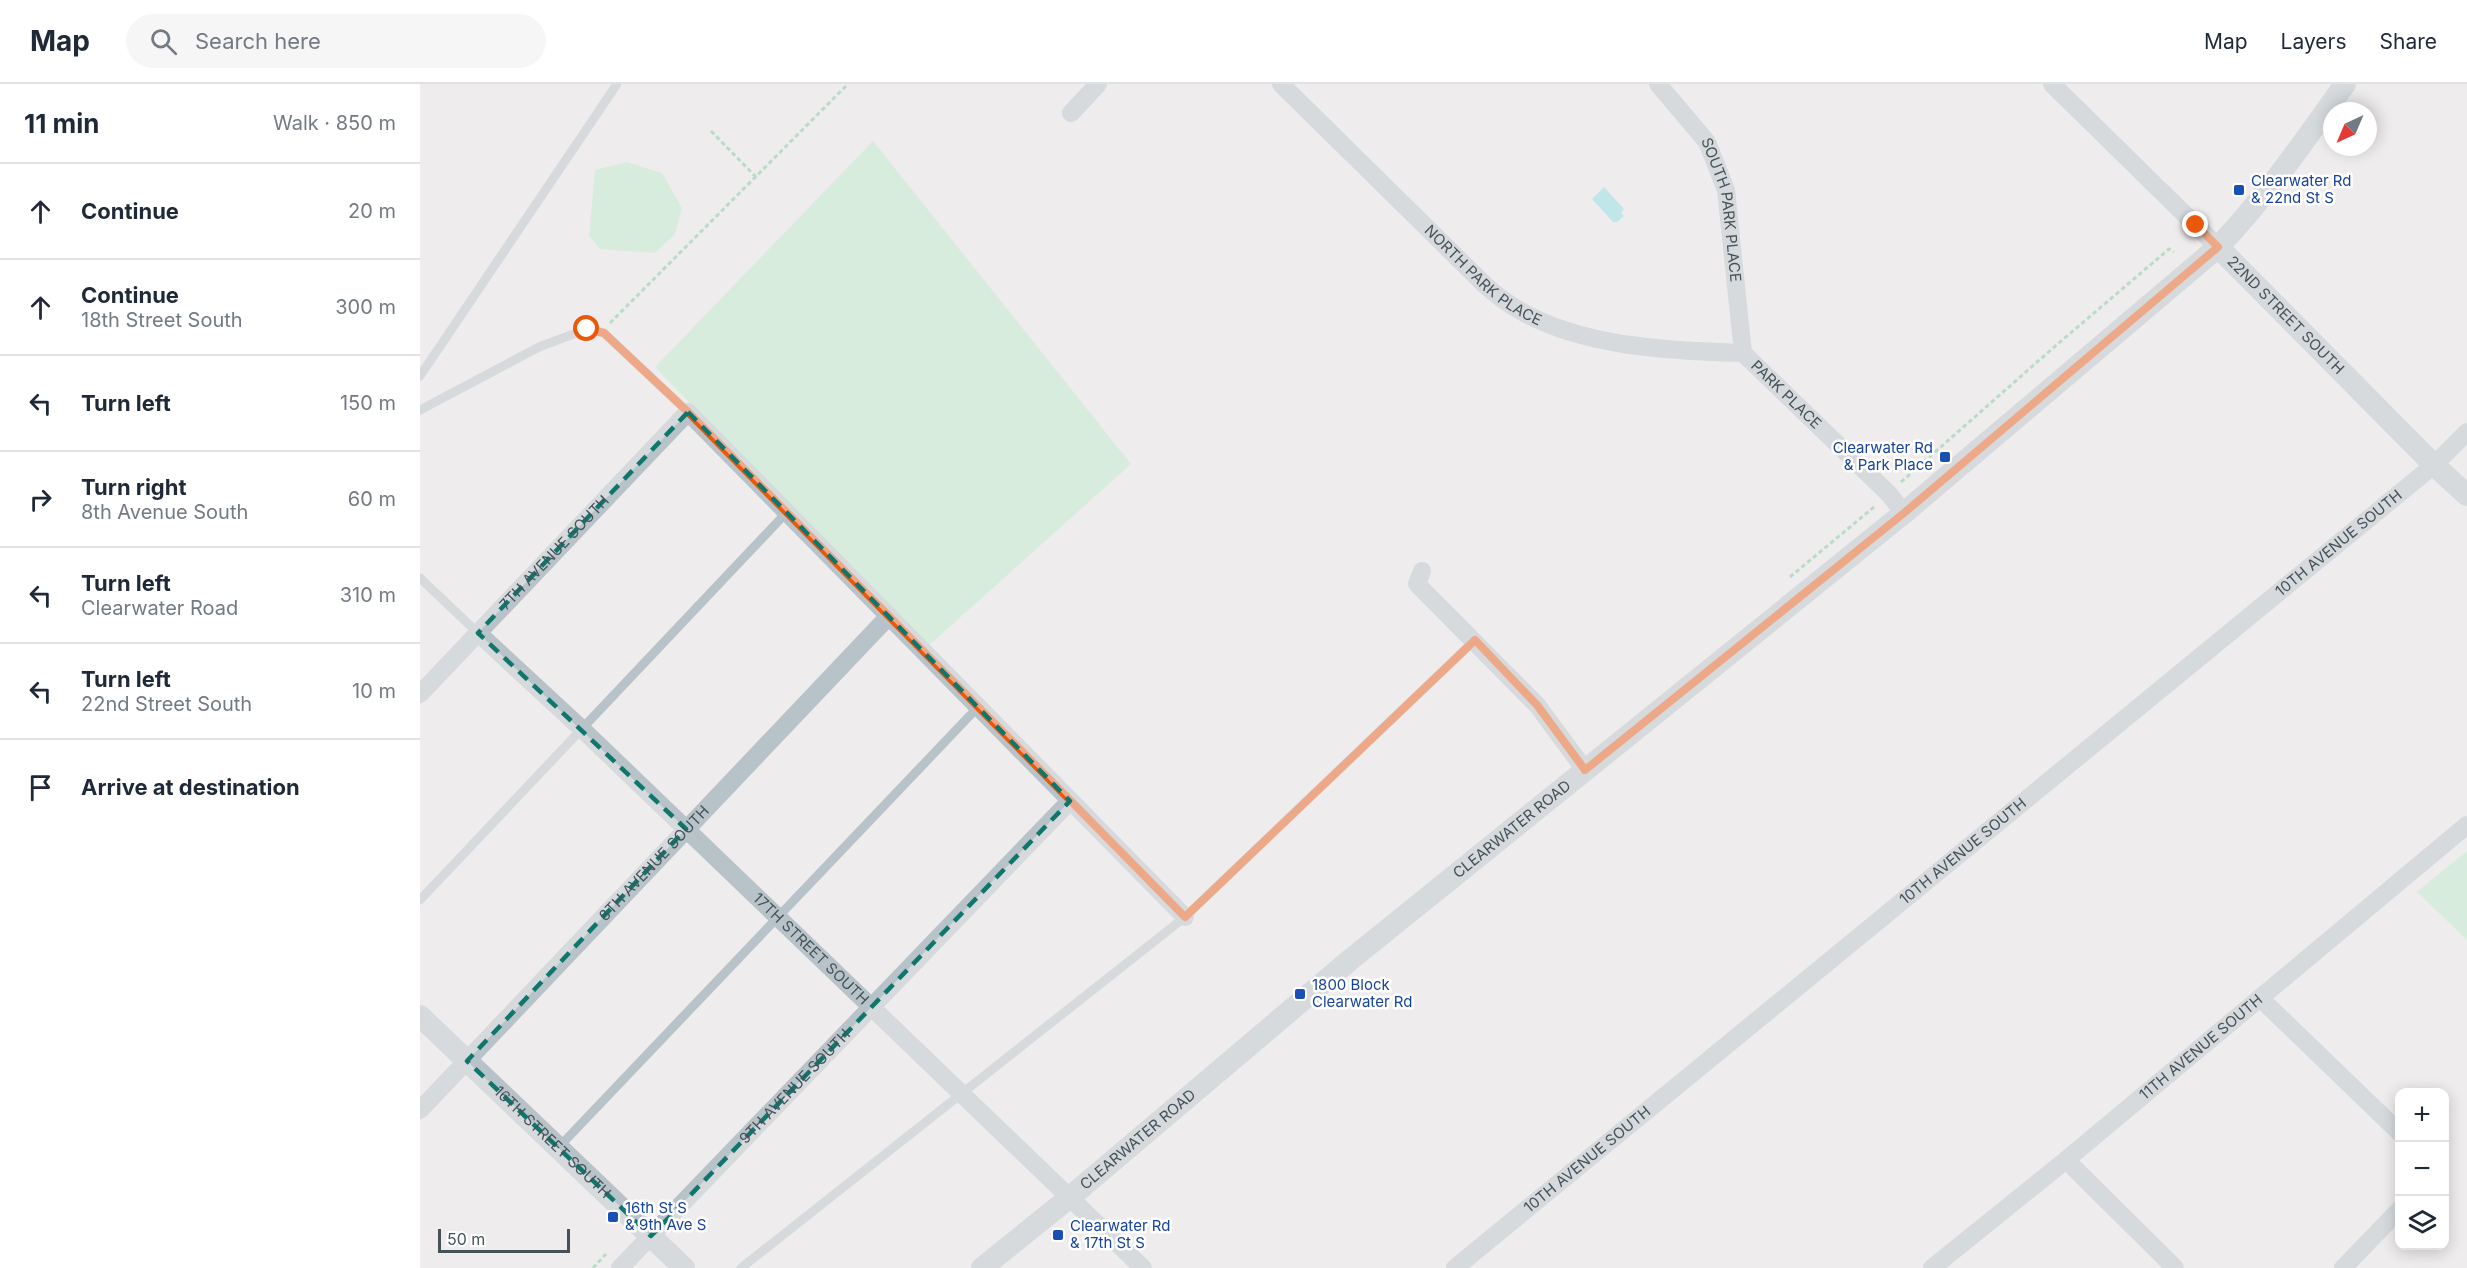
<!DOCTYPE html>
<html lang="en">
<head>
<meta charset="utf-8">
<style>
	:root { --surface:#fff; --page:#f6f6f7; --text:#1f2937; --muted:#747a83; --line:#e0e1e3 }
	body { margin:0; font-family:Inter,sans-serif; background:var(--page); color:var(--text) }
	.controls { position:absolute; right:18px; bottom:18px; display:grid; overflow:hidden; border-radius:12px; box-shadow:0 3px 15px #0003 }
	.controls button { width:54px; height:54px; display:grid; place-items:center; padding:0; border:0; border-bottom:2px solid var(--line); background:var(--surface); color:var(--text); font:30px sans-serif }
	.compass { position:absolute; left:1903px; top:18px; width:54px; height:54px; border-radius:50%; background:var(--surface); box-shadow:0 3px 15px #0003; rotate:224deg }
	.scale { position:absolute; left:18px; bottom:15px; width:132px; box-sizing:border-box; padding-left:6px; border:3px solid #465259; border-top:0; font-size:16px; line-height:21px; white-space:nowrap; color:#465259; -webkit-text-stroke:4px #fff; paint-order:stroke }
	.stop { position:absolute; width:18px; height:18px; margin:-14px; border:4px solid #ea580c; border-radius:50%; background:#fff }
	.stop.end { background:#ea580c; border-color:#fff; box-shadow:0 2px 6px #0008 }
	.list { margin:0; padding:0; list-style:none }
	h2 { display:flex; justify-content:space-between; align-items:center; height:78px; margin:0; padding:0 24px; font-size:26px }
	h2 small { font-size:20px; font-weight:400; color:var(--muted) }
	.list li { display:grid; grid-template-columns:39px 1fr auto; gap:18px; align-items:center; box-sizing:border-box; height:96px; padding:0 24px; border-top:2px solid var(--line) }
	.list b { display:block; font-size:22px; white-space:nowrap }
	.list p { margin:0; font-size:20px; white-space:nowrap; color:var(--muted) }
	.list em { font-size:20px; font-style:normal; color:var(--muted) }
	.icon { flex:none; width:33px; height:33px; fill:none; stroke:currentColor; stroke-width:2; stroke-linecap:round; stroke-linejoin:round }
	.map { position:relative; flex:none; width:2047px; height:1184px; overflow:hidden }
	header { display:flex; align-items:center; gap:36px; box-sizing:border-box; height:84px; padding:0 30px; background:var(--surface); border-bottom:2px solid var(--line) }
	header strong { font-size:28px }
	nav { display:flex; gap:33px; margin-inline-start:auto; font-size:21px }
	.search { width:420px; height:54px; background:var(--page); display:flex; align-items:center; gap:15px; box-sizing:border-box; padding:0 21px; border-radius:33px; color:var(--muted); font-size:22px }
	main { display:flex }
	aside { flex:1; background:var(--surface) }
	.map>svg:first-child { display:block }
	.green { fill:#bcecc9 }
	.water { fill:#8bdee7 }
	.lines { fill:none; stroke-linecap:round; stroke-linejoin:round }
	.path { stroke:#76c896; stroke-width:3; stroke-dasharray:4.5 3; stroke-linecap:butt }
	.service { stroke:#b8c3c9; stroke-width:9 }
	.minor { stroke:#b8c3c9; stroke-width:18 }
	.tertiary { stroke:#b8c3c9; stroke-width:22 }
	.route { stroke:#ea580c; stroke-width:8 }
	.marked { fill:none; stroke:#0f766e; stroke-width:4.5; stroke-dasharray:12 8; stroke-linejoin:round }
	.transit-dot { fill:#1a4fb4; stroke:#fff; stroke-width:2 }
	.labels { text-anchor:middle; stroke-width:5; stroke-linejoin:round; paint-order:stroke }
	.transit-label { font-size:15px; fill:#164399; stroke:#fff; text-anchor:start }
	.street-label { font-size:15px; fill:#465259; stroke:#fff }
</style>
</head>
<body>
<header>
<strong>Map</strong>
<div class="search"><svg class="icon" aria-label="search" viewBox="0 0 24 24"><circle cx="10" cy="10" r="6"/><path d="M15 15l6 6"/></svg>Search here</div>
<nav><a>Map</a><a>Layers</a><a>Share</a></nav>
</header>
<main>
<aside>
<h2>11 min<small>Walk · 850 m</small></h2>
<ul class="list">
<li><svg class="icon" aria-label="ahead" viewBox="0 0 24 24"><path d="M12 20V5M6 11l6-6 6 6"/></svg><div><b>Continue</b></div><em>20 m</em></li>
<li><svg class="icon" aria-label="ahead" viewBox="0 0 24 24"><path d="M12 20V5M6 11l6-6 6 6"/></svg><div><b>Continue</b><p>18th Street South</p></div><em>300 m</em></li>
<li><svg class="icon" aria-label="left" viewBox="0 0 24 24"><path d="M17 20v-9H6M10 6l-5 5 5 5"/></svg><div><b>Turn left</b></div><em>150 m</em></li>
<li><svg class="icon" aria-label="right" viewBox="0 0 24 24"><path d="M7 20v-9h11M14 6l5 5-5 5"/></svg><div><b>Turn right</b><p>8th Avenue South</p></div><em>60 m</em></li>
<li><svg class="icon" aria-label="left" viewBox="0 0 24 24"><path d="M17 20v-9H6M10 6l-5 5 5 5"/></svg><div><b>Turn left</b><p>Clearwater Road</p></div><em>310 m</em></li>
<li><svg class="icon" aria-label="left" viewBox="0 0 24 24"><path d="M17 20v-9H6M10 6l-5 5 5 5"/></svg><div><b>Turn left</b><p>22nd Street South</p></div><em>10 m</em></li>
<li><svg class="icon" aria-label="arrive" viewBox="0 0 24 24"><path d="M6 21V4h12l-3 4 3 4H6"/></svg><div><b>Arrive at destination</b></div></li>
</ul>
</aside>
<div class="map">
<svg width="2047" height="1184" viewBox="0 0 2047 1184">
	<rect width="100%" height="100%" fill="#efeced"/>
	<g class="green">
		<polygon points="453,57 711,380 506,564 235,283"/>
		<polygon points="207,78 242,89 262,124 255,150 235,169 180,165 169,152 175,86"/>
		<polygon points="2047,767 2047,856 1997,808"/>
	</g>
	<polygon class="water" points="1184,103 1204,125 1201,129 1204,132 1197,138 1193,138 1172,115"/>
	<g class="lines">
		<g class="path">
			<polyline points="291,47 336,93"/>
			<polyline points="190,239 428,0"/>
			<polyline points="1481,398 1633,264 1749,165 1754,168"/>
			<polyline points="1370,493 1454,423"/>
			<polyline points="173,1184 186,1170"/>
		</g>
		<g class="service">
			<polyline points="0,292 197,0"/>
			<polyline points="0,326 119,263 167,245 184,249 268,328"/>
			<polyline points="0,494 58,549"/>
			<polyline points="0,816 367,428"/>
			<polyline points="138,1064 558,623"/>
			<polyline points="321,1184 765,833 1055,556"/>
		</g>
		<g class="minor">
			<path id="s1" d="M861 0 1065 201C1074 209 1084 217 1094 223 1157 263 1250 267 1323 269"/>
			<path id="s2" d="M1238 0 1287 58 1306 106 1323 269"/>
			<polyline points="1632,0 1798,163"/>
			<polyline points="651,29 678,0"/>
			<path id="s3" d="M1323 269 1469 410 1484 429"/>
			<polyline points="1002,487 997,500 1117,621 1165,686"/>
			<path id="s4" d="M58 549 163 646 723 1184"/>
			<path id="s5" d="M0 610 268 328 765 833"/>
			<polyline points="1840,914 1980,1049"/>
			<path id="s6" d="M0 1026 469 532"/>
			<polyline points="1646,1076 1755,1184"/>
			<path id="s7" d="M200 1184 650 717"/>
			<path id="s8" d="M1035 1184 2014 381 2047 348"/>
			<path id="s9" d="M1512 1184 1646 1076 2047 741"/>
			<polyline points="1923,1184 1980,1125"/>
		</g>
		<g class="tertiary">
			<path id="s10" d="M1798 163 2014 381 2047 411"/>
			<path id="s11" d="M0 932 264 1184"/>
			<path id="s12" d="M562 1184 649 1114 930 876 1484 429 1798 163C1846 113 1885 56 1925 0"/>
		</g>
	</g>
	<g class="lines">
		<polyline class="route" points="167,245 184,249 268,328 765,833 1055,556 1117,621 1165,686 1484,429 1798,163 1776,141"/>
	</g>
	<path d="M0 0H2047V1184H0ZM268 328 650 717 231 1152 47 977 266 745 58 549Z" fill="#efeced" fill-opacity=".55" fill-rule="evenodd"/>
	<path class="marked" d="M268 328 650 717 231 1152 47 977 266 745 58 549Z"/>
	<g class="transit-dot">
		<rect x="1813" y="100" width="12" height="12" rx="3"/>
		<rect x="1519" y="367" width="12" height="12" rx="3"/>
		<rect x="874" y="904" width="12" height="12" rx="3"/>
		<rect x="187" y="1127" width="12" height="12" rx="3"/>
		<rect x="632" y="1145" width="12" height="12" rx="3"/>
	</g>
	<g class="labels">
		<g class="transit-label">
			<text x="1831" y="102">Clearwater Rd<tspan x="1831" dy="17">&amp; 22nd St S</tspan></text>
			<text x="1513" y="369" text-anchor="end">Clearwater Rd<tspan x="1513" dy="17">&amp; Park Place</tspan></text>
			<text x="892" y="906">1800 Block<tspan x="892" dy="17">Clearwater Rd</tspan></text>
			<text x="205" y="1129">16th St S<tspan x="205" dy="17">&amp; 9th Ave S</tspan></text>
			<text x="650" y="1147">Clearwater Rd<tspan x="650" dy="17">&amp; 17th St S</tspan></text>
		</g>
		<g class="street-label">
			<text dy="5" stroke="none"><textPath href="#s2" startOffset="146">SOUTH PARK PLACE</textPath></text>
			<text dy="5" stroke="none"><textPath href="#s1" startOffset="279">NORTH PARK PLACE</textPath></text>
			<text dy="5" stroke="none"><textPath href="#s10" startOffset="96">22ND STREET SOUTH</textPath></text>
			<text dy="5" stroke="none"><textPath href="#s3" startOffset="60">PARK PLACE</textPath></text>
			<text dy="5" stroke="none"><textPath href="#s8" startOffset="1143">10TH AVENUE SOUTH</textPath></text>
			<text dy="5" stroke="none"><textPath href="#s5" startOffset="195">7TH AVENUE SOUTH</textPath></text>
			<text dy="5" stroke="none"><textPath href="#s12" startOffset="688">CLEARWATER ROAD</textPath></text>
			<text dy="5" stroke="none"><textPath href="#s8" startOffset="657">10TH AVENUE SOUTH</textPath></text>
			<text dy="5" stroke="none"><textPath href="#s6" startOffset="340">8TH AVENUE SOUTH</textPath></text>
			<text dy="5" stroke="none"><textPath href="#s4" startOffset="459">17TH STREET SOUTH</textPath></text>
			<text dy="5" stroke="none"><textPath href="#s9" startOffset="348">11TH AVENUE SOUTH</textPath></text>
			<text dy="5" stroke="none"><textPath href="#s7" startOffset="252">9TH AVENUE SOUTH</textPath></text>
			<text dy="5" stroke="none"><textPath href="#s12" startOffset="202">CLEARWATER ROAD</textPath></text>
			<text dy="5" stroke="none"><textPath href="#s11" startOffset="183">16TH STREET SOUTH</textPath></text>
			<text dy="5" stroke="none"><textPath href="#s8" startOffset="171">10TH AVENUE SOUTH</textPath></text>
		</g>
	</g>
</svg>
<div class="controls">
<button>+</button>
<button>−</button>
<button><svg class="icon" aria-label="layers" viewBox="0 0 24 24"><path d="M12 4l9 5-9 5-9-5zM3 14l9 5 9-5"/></svg></button>
</div>
<svg class="compass" viewBox="-18 -18 36 36"><path d="M0-13l5 13h-10z" fill="#e53935"/><path d="M0 13l5-13h-10z" fill="#747a83"/></svg>
<div class="scale">50 m</div>
<div class="stop" style="left:167px;top:245px"></div>
<div class="stop end" style="left:1776px;top:141px"></div>
</div>
</main>
</body>
</html>
